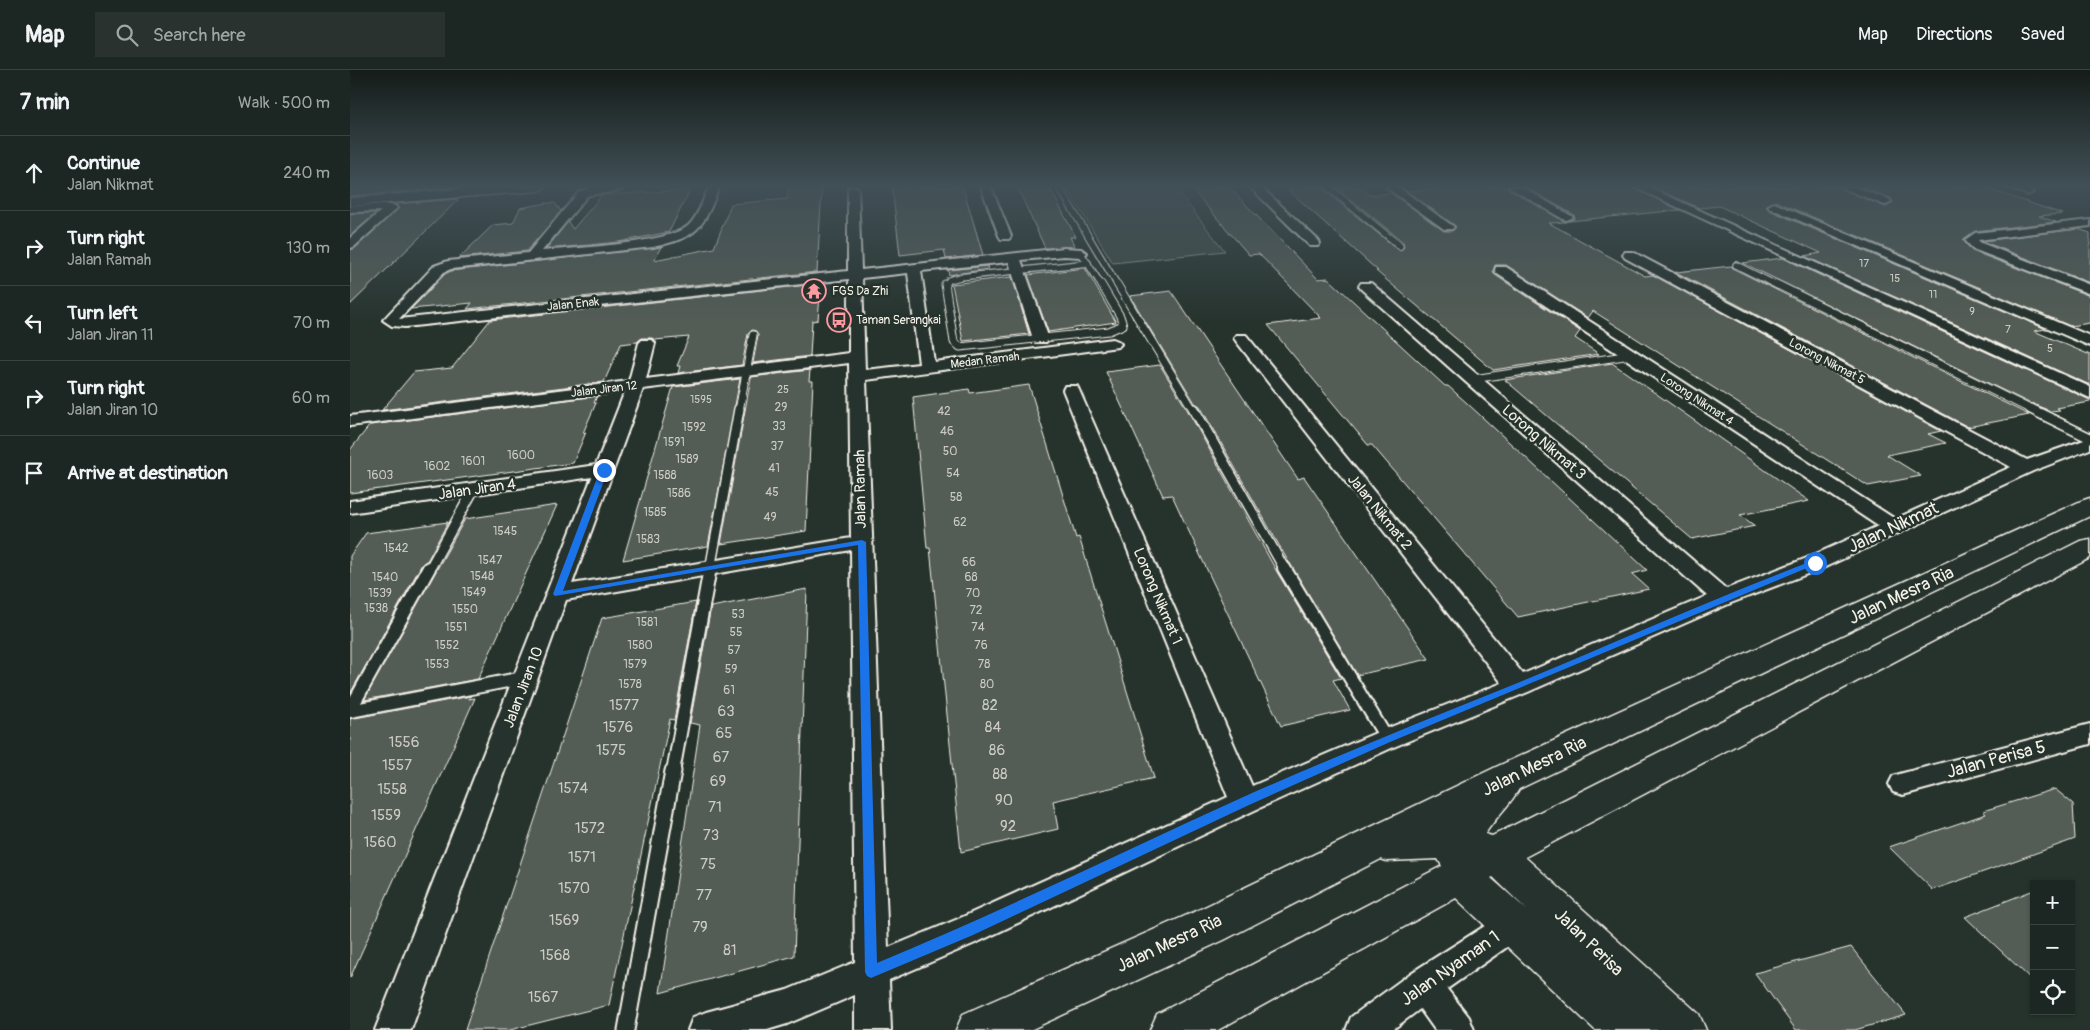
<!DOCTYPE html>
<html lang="en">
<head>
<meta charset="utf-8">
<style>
	:root { --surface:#1c2622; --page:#29322f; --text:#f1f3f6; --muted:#a0a5a5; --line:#3a4340 }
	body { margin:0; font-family:Pangolin,sans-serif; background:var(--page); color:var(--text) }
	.controls { position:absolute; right:15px; bottom:15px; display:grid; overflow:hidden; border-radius:0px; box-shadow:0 1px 4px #0004 }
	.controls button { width:45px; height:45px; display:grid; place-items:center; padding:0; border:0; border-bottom:1px solid var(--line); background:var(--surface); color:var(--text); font:25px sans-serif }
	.stop { position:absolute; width:15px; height:15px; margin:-11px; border:4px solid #1a73e8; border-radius:50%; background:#fff }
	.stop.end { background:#1a73e8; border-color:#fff; box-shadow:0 1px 5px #0008 }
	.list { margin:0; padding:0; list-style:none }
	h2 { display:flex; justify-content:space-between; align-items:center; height:65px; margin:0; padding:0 20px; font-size:21px }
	h2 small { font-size:16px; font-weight:400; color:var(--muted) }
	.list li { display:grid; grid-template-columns:32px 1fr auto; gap:15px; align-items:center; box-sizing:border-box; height:75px; padding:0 20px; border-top:1px solid var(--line) }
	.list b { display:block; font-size:19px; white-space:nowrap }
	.list p { margin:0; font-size:16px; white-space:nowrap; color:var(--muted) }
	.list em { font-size:16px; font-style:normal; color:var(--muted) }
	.icon { flex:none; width:28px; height:28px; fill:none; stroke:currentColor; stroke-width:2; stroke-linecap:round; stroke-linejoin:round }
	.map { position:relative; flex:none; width:1740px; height:960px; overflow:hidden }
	header { display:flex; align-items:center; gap:30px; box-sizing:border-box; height:70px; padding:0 25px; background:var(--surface); border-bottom:1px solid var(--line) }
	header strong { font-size:24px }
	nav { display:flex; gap:28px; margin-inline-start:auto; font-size:18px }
	.search { width:350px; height:45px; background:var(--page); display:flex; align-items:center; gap:12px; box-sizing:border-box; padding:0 18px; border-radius:0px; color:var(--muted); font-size:19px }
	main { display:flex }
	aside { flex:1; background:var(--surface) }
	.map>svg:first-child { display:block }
	.green { fill:#414b45; stroke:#9a9e96 }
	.building { fill:#525c55; stroke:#f4f1e8 }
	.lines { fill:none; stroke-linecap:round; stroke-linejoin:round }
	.lane-far4-casing { stroke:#f4f1e8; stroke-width:8 }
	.lane-far3-casing { stroke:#f4f1e8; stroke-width:9 }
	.lane-far2-casing { stroke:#f4f1e8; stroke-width:12 }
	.lane-far1-casing { stroke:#f4f1e8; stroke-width:16 }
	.lane-casing { stroke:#f4f1e8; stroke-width:19 }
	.street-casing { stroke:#f4f1e8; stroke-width:4 }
	.secondary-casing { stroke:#f4f1e8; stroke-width:3 }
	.lane-far4 { stroke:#26332d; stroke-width:5.5 }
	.lane-far3 { stroke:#26332d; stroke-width:7 }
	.lane-far2 { stroke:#26332d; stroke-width:9 }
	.lane-far1 { stroke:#26332d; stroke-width:12 }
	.lane { stroke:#26332d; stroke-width:15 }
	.street { fill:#26332d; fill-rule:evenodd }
	.secondary { fill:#26332d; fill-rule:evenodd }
	.route { fill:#1a73e8 }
	.labels { text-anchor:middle; stroke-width:5; stroke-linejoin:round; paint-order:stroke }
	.far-number-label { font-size:11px; fill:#ccccc3 }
	.far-poi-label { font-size:12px; fill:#f4f1e8; stroke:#26332d; text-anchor:start }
	.far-street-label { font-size:12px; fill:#f4f1e8; stroke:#26332d }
	.number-label { font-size:12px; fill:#ccccc3 }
	.street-label { font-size:15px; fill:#f4f1e8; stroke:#26332d }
	.near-number-label { font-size:15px; fill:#ccccc3 }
	.near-street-label { font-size:18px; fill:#f4f1e8; stroke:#26332d }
</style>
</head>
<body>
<header>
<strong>Map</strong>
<div class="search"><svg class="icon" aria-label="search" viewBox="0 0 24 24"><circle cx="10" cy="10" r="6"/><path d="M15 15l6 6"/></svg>Search here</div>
<nav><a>Map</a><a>Directions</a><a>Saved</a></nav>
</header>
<main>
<aside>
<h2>7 min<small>Walk · 500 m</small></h2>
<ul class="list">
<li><svg class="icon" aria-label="ahead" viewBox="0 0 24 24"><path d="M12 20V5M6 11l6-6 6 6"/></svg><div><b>Continue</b><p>Jalan Nikmat</p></div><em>240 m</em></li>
<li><svg class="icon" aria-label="right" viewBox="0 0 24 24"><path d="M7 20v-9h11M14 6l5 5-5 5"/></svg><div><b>Turn right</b><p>Jalan Ramah</p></div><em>130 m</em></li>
<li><svg class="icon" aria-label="left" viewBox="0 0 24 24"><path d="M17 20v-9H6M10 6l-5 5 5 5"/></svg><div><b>Turn left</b><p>Jalan Jiran 11</p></div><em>70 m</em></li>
<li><svg class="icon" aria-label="right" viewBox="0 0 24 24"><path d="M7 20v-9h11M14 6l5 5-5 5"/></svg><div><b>Turn right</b><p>Jalan Jiran 10</p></div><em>60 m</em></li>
<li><svg class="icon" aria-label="arrive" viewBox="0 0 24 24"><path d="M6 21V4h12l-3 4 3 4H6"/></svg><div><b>Arrive at destination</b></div></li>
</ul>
</aside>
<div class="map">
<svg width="1740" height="960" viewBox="0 0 1740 960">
	<rect width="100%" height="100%" fill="#26332d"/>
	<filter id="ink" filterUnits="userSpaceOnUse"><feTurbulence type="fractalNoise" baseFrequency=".02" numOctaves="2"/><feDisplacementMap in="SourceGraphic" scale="10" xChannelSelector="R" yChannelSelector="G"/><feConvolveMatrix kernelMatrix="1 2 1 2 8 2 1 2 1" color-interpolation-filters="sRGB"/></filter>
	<g filter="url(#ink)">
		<polygon class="green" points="716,117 824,117 875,181 763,193"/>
		<g class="building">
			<polygon points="0,117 110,117 0,126"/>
			<polygon points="472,117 467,202 117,239 122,233 61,239 95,204 101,201 311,177 304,190 364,178 381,134 437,129 438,119"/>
			<polygon points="542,117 613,117 633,185 596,189 594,180 550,185"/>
			<polygon points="667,117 699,117 726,167 720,167 725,177 695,178"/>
			<polygon points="840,117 879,117 968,209 978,208 1095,316 1098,316 1118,334 1297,500 1282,504 1299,519 1168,547 1022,375 1018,375 918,255 971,248 909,184 899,185"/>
			<polygon points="935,117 973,117 975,121 1050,181 1054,177 1053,172 986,117 1010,117 1020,125 1041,123 1094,161 1102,161 1106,157 1057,121 1105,117 1157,117 1216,152 1199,153 1295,206 1303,205 1591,361 1578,364 1596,373 1537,385 1571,406 1518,416 1243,241 1238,248 1156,195 1145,195 1143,201 1145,205 1230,261 1225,268 1249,284 1143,300 1026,201 1028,201"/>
			<polygon points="1176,117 1282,117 1330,140 1219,151 1225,148 1224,145"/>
			<polygon points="1303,117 1488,117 1536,137 1543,133 1541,128 1511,117 1632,117 1713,144 1689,146 1706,152 1625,161 1613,170 1622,181 1740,226 1740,253 1720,256 1425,131 1416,136 1419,140 1696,259 1684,261 1740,285 1740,315 1454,186 1471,183 1369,136 1349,138"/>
			<polygon points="340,120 319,162 269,172 196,179 218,152 223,159 252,125"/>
			<polygon points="109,129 0,235 0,180 5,178 48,139 46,134"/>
			<polygon points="197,133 205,133 211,141 177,181 109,188 143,155 163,153 170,138"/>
			<polygon points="26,143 0,166 0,144"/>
			<polygon points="1728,159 1740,163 1740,213 1632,171"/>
			<polygon points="1433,188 1740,330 1740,332 1707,338 1710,340 1701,341 1679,333 1393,193"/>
			<polygon points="637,196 638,199 599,205 598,200"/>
			<polygon points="1381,196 1384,199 1679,345 1618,357 1326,202"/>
			<polygon points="735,198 766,252 698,262 678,205"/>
			<polygon points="662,207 679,264 613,271 602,214"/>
			<polygon points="467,214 466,227 470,226 468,250 462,251 460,286 403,293 408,265 406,261 402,260 398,264 392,295 328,303 330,296 327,296 339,267 305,270 302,268 292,268 287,272 271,274 254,312 32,340 64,302 102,298 140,250"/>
			<polygon points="821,221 948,409 954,407 1079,589 1007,605 938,491 850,336 845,333 780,226"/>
			<polygon points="1262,293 1308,325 1459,431 1390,445 1405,456 1342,469 1155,310"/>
			<polygon points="810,295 838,341 927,502 991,608 983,610 1000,640 931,656 834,451 822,425 813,426 756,302"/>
			<polygon points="460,300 459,311 463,311 456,461 371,474 401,307"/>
			<polygon points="390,309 358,476 273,490 323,317"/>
			<polygon points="679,315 726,468 729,467 804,708 703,731 708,759 611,782 580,478 577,478 563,327 619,319 620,323"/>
			<polygon points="247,326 244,333 246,333 233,363 236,362 223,393 0,423 0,380 20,355"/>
			<polygon points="207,435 128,609 14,630 115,449"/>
			<polygon points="98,452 77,491 72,494 0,624 0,486 16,463"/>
			<polygon points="457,519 444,886 310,923 350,655 340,653 361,537"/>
			<polygon points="346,532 324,650 320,649 259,935 160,960 115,960 252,548"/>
			<polygon points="121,626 119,629 125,628 0,908 0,649"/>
			<polygon points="1705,719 1723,734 1725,769 1583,820 1539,777 1636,744 1633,741"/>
			<polygon points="1684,820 1684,912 1615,847"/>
			<polygon points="1501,877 1556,945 1505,960 1446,960 1405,903"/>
		</g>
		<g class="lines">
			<g class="lane-far4-casing">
				<g id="lane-far4">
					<polyline points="709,117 768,216"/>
					<polyline points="978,117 1050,176"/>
					<polyline points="731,183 752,216"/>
					<polyline points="1386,195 1428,216"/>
					<polyline points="595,216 599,210 610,207 738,193"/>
				</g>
			</g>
			<g class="lane-far3-casing">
				<g id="lane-far3">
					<polyline points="595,214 604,272 610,277 759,261 773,255 770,246 751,214"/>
					<polyline points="767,214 844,341"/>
					<polyline points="1426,214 1684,341"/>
					<polyline points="1123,309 1281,285"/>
					<polyline points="389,341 403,265"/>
				</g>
			</g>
			<g class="lane-far2-casing">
				<g id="lane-far2">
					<polyline points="844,339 935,500"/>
					<polyline points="1681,339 1740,368"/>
					<polyline points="79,500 124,419"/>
					<polyline points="360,500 389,339"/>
				</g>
			</g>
			<g class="lane-far1-casing">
				<g id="lane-far1">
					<polyline points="934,498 1037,669"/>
					<polyline points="0,640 79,498"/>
					<polyline points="0,641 173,608"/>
					<polyline points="323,702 360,498"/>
				</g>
			</g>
			<g class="lane-casing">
				<polyline id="lane" points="276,960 323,701"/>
			</g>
			<g class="street-casing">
				<g id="street">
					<path d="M242 117H275C266 124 248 122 237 126L192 181C223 178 319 174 339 155 349 145 353 129 359 117H369C353 159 348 167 303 177L101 199 94 202 49 249 498 201V117H508L511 200 714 178 731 179 737 183 731 187 714 186 671 190 699 269 696 272H686L683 269 659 192 571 201 584 292 763 269 768 271 771 274 768 277 516 310 538 878 608 849 878 727 713 320 715 316H727L729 320 902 716 1028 662 1152 613 886 271 884 268 886 265H896L1173 604 1357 526 1011 219 1009 216 1011 213H1021L1376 519 1457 488 1528 456 1146 203 1145 200 1146 197H1156L1545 449 1661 397 1275 188 1273 185 1275 182H1283L1677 390 1740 368V379L1683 401 1473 498 1381 533 1178 622 1046 676 905 740 630 871 539 910 541 960H505V925L437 954 417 960H338L343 947 356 942 437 920 505 892 501 480 216 530 61 960H25L242 407 0 443V431L246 395 275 321 0 356V346L279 311 289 273 292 270H302L305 273 296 309 499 283V209L55 257 42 256 33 250 84 196 98 191 178 183 229 122ZM558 203 569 294 515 300 512 208ZM499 293 501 468 222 514 293 319Z"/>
					<polygon points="631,117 641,117 661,166 659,169 651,169 649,166"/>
					<polygon points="900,117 911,117 968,170 970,173 968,176 960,176"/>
					<polygon points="1036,117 1048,117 1104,157 1102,159 1094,159"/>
					<polygon points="1159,117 1172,117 1223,147 1217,150 1213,149"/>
					<polygon points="1284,117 1298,117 1740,317 1740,328"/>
					<polygon points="1490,117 1505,117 1540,130 1541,132 1536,135 1532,134"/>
					<polygon points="1658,117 1674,117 1683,122 1678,125"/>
					<polygon points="1424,133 1740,266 1740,276 1420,138 1418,136"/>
					<polygon points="35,134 45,136 47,138 4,177 0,178 0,168 31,141 0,142 0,136"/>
					<polygon points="1740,150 1740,156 1628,170 1631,173 1740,215 1740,224 1623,179 1615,170 1625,163"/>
					<polygon points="1740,654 1740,674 1553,725 1543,722 1539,714 1543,706 1553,703"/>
					<polygon points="1163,840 1174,845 1179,855 1174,865 1097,919 1119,947 1124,960 1085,960 1070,939 1042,960 996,960 1001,947 1061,903 1152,845"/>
				</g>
			</g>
			<g class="secondary-casing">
				<g id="secondary">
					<polygon points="135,117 196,117 189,121 0,136 0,128"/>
					<path d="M1740 428V446L1169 719C1160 735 1145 748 1135 764L1142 766 1730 471 1740 469V488L1175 787 1349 944 1356 960H1245L1106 828 868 960H800L807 944 1092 796 1088 789 1037 791 1031 789 874 870 680 960H606L613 944 844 842 1148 696 1731 431ZM1143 807 1177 840 1141 808Z"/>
				</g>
			</g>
			<use href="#lane-far4" class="lane-far4"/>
			<use href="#lane-far3" class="lane-far3"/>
			<use href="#lane-far2" class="lane-far2"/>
			<use href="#lane-far1" class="lane-far1"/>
			<use href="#lane" class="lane"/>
			<use href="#street" class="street"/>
			<use href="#secondary" class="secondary"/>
		</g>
	</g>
	<linearGradient id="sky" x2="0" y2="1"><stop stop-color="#151c19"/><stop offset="0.46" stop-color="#415057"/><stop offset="1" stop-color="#415057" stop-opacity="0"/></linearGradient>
	<rect width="1740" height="252" fill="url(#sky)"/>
	<path class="route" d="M254 398 258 400 213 521 512 470 516 472 527 893C650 842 770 783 891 728 981 688 1073 651 1165 614 1264 573 1362 529 1462 491L1469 493 1040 672 899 735 623 865 521 908 517 906 515 902 508 475 205 526 203 524 250 400Z"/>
	<defs>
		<g id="temple-ring" transform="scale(1.25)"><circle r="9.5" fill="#26332d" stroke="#ff9aa2" stroke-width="1.5"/><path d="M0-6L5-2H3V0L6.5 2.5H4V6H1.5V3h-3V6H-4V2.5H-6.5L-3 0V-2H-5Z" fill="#ff9aa2"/></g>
		<g id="bus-ring" transform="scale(1.25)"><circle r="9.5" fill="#26332d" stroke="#ff9aa2" stroke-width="1.5"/><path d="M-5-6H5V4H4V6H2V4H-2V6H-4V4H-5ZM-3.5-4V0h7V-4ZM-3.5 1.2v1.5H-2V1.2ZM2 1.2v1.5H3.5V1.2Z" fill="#ff9aa2"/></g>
	</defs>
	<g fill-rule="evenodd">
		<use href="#temple-ring" x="464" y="221"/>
		<use href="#bus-ring" x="489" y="250"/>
	</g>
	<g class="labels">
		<g class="far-number-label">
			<text x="1514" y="197">17</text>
			<text x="1545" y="212">15</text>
			<text x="1583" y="228">11</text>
			<text x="1622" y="245">9</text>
			<text x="1658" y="263">7</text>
			<text x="1700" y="282">5</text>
			<text x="433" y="323">25</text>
			<text x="351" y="333">1595</text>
		</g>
		<g class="far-poi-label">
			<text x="482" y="225">FGS Da Zhi</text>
			<text x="506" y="254">Taman Serangkai</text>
		</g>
		<g class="far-street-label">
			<text transform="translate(223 234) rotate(-6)" y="4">Jalan Enak</text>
			<text transform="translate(635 290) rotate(-7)" y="4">Medan Ramah</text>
			<text transform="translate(1477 291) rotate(28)" y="4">Lorong Nikmat 5</text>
			<text transform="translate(254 319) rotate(-7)" y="4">Jalan Jiran 12</text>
			<text transform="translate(1347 329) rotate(33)" y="4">Lorong Nikmat 4</text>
		</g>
		<g class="number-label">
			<text x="431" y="341">29</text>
			<text x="594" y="345">42</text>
			<text x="429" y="360">33</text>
			<text x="344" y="361">1592</text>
			<text x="597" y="365">46</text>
			<text x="324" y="376">1591</text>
			<text x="427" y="380">37</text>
			<text x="600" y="385">50</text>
			<text x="171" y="389">1600</text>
			<text x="337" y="393">1589</text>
			<text x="123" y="395">1601</text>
			<text x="87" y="400">1602</text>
			<text x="424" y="402">41</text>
			<text x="603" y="407">54</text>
			<text x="30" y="409">1603</text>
			<text x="315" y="409">1588</text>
			<text x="422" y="426">45</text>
			<text x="329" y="427">1586</text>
			<text x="606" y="431">58</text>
			<text x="305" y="446">1585</text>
			<text x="420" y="451">49</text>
			<text x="610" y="456">62</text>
			<text x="155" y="465">1545</text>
			<text x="298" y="473">1583</text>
			<text x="46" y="482">1542</text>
			<text x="140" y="494">1547</text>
			<text x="619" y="496">66</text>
			<text x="132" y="510">1548</text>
			<text x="35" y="511">1540</text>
			<text x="621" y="511">68</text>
			<text x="124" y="526">1549</text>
			<text x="30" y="527">1539</text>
			<text x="623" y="527">70</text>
			<text x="26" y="542">1538</text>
			<text x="115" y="543">1550</text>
			<text x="626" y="544">72</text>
			<text x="388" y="548">53</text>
			<text x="297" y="556">1581</text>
			<text x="106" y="561">1551</text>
			<text x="628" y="561">74</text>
			<text x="386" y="566">55</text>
			<text x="97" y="579">1552</text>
			<text x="290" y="579">1580</text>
			<text x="631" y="579">76</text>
			<text x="384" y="584">57</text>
			<text x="87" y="598">1553</text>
			<text x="285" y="598">1579</text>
			<text x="634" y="598">78</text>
			<text x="381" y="603">59</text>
			<text x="280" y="618">1578</text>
			<text x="637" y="618">80</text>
			<text x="379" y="624">61</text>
		</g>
		<g class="street-label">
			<text transform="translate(1194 372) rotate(41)" y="5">Lorong Nikmat 3</text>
			<text transform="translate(127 419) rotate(-8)" y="5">Jalan Jiran 4</text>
			<text transform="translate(510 419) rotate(-91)" y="5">Jalan Ramah</text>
			<text transform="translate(1030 442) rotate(51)" y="5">Jalan Nikmat 2</text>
			<text transform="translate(808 526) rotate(67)" y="5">Lorong Nikmat 1</text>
			<text transform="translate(173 617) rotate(-69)" y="5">Jalan Jiran 10</text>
		</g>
		<g class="near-number-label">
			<text x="274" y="640">1577</text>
			<text x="640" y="640">82</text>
			<text x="376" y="646">63</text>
			<text x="268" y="662">1576</text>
			<text x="643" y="662">84</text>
			<text x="374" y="668">65</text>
			<text x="54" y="677">1556</text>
			<text x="261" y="685">1575</text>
			<text x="647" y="685">86</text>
			<text x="371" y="692">67</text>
			<text x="47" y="700">1557</text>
			<text x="650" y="709">88</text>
			<text x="368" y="716">69</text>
			<text x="223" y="723">1574</text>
			<text x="42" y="724">1558</text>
			<text x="654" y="735">90</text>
			<text x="365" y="742">71</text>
			<text x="36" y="750">1559</text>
			<text x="658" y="761">92</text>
			<text x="240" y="763">1572</text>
			<text x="361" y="770">73</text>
			<text x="30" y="777">1560</text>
			<text x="232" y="792">1571</text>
			<text x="358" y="799">75</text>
			<text x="224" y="823">1570</text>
			<text x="354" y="830">77</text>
			<text x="214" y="855">1569</text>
			<text x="350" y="862">79</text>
			<text x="380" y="885">81</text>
			<text x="205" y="890">1568</text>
			<text x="193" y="932">1567</text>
		</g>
		<g class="near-street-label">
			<text transform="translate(1543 457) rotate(-25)" y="6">Jalan Nikmat</text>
			<text transform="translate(1551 525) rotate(-25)" y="6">Jalan Mesra Ria</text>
			<text transform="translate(1646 689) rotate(-15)" y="6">Jalan Perisa 5</text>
			<text transform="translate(1184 696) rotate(-26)" y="6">Jalan Mesra Ria</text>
			<text transform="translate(1239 872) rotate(44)" y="6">Jalan Perisa</text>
			<text transform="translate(819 873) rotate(-25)" y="6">Jalan Mesra Ria</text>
			<text transform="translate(1100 898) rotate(-35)" y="6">Jalan Nyaman 1</text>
		</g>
	</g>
</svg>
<div class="controls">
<button>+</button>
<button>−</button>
<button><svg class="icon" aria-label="locate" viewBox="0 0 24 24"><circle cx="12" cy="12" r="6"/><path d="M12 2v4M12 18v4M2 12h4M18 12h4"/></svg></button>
</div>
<div class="stop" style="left:1465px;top:493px"></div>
<div class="stop end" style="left:254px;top:400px"></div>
</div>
</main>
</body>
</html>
